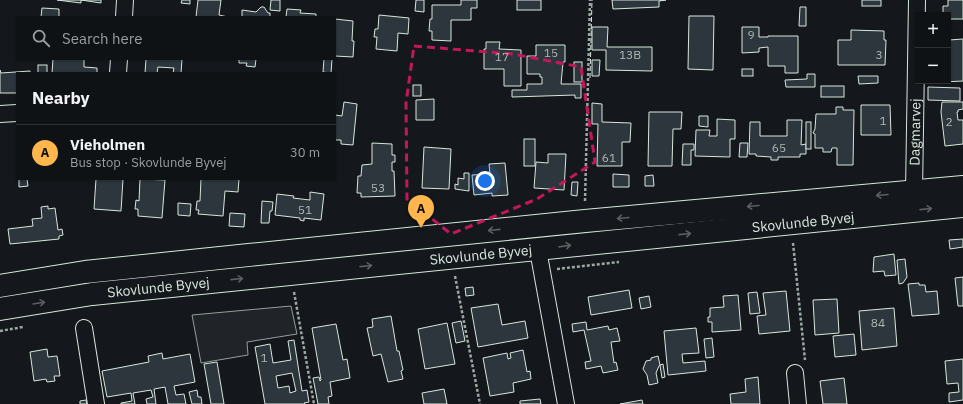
<!DOCTYPE html>
<html lang="en">
<head>
<meta charset="utf-8">
<style>
	:root { --surface:#0f1215; --page:#181b1e; --text:#f1f3f6; --muted:#9b9ea0; --line:#2f3234; --accent:#ffb74d }
	body { margin:0; font-family:"IBM Plex Sans",sans-serif; background:var(--page); color:var(--text) }
	.controls { position:absolute; right:12px; top:12px; display:grid; overflow:hidden; border-radius:0px; box-shadow:0 1px 3px #0004 }
	.controls button { width:36px; height:36px; display:grid; place-items:center; padding:0; border:0; border-bottom:1px solid var(--line); background:var(--surface); color:var(--text); font:20px sans-serif }
	.you { position:absolute; left:485px; top:181px; width:14px; height:14px; margin:-10px; border:3px solid #fff; border-radius:50%; background:#1a73e8; box-shadow:0 0 0 6px #1a73e833 }
	.badge { display:grid; place-items:center; width:26px; height:26px; border-radius:50%; background:var(--accent); color:#111; font-size:13px; font-weight:700 }
	.pin { position:absolute; translate:-50% -33px; filter:drop-shadow(0 1px 2px #0008) }
	.pin::after { content:''; position:absolute; top:21px; width:14px; height:12px; background:inherit; clip-path:polygon(0 0,100% 0,50% 100%) }
	.list { margin:0; padding:0; list-style:none }
	h2 { display:flex; justify-content:space-between; align-items:center; height:52px; margin:0; padding:0 16px; font-size:17px }
	h2 small { font-size:13px; font-weight:400; color:var(--muted) }
	.list li { display:grid; grid-template-columns:26px 1fr auto; gap:12px; align-items:center; box-sizing:border-box; height:56px; padding:0 16px; border-top:1px solid var(--line) }
	.list b { display:block; font-size:15px; white-space:nowrap }
	.list p { margin:0; font-size:13px; white-space:nowrap; color:var(--muted) }
	.list em { font-size:13px; font-style:normal; color:var(--muted) }
	.icon { flex:none; width:22px; height:22px; fill:none; stroke:currentColor; stroke-width:2; stroke-linecap:round; stroke-linejoin:round }
	.map { position:relative; flex:none; width:963px; height:404px; overflow:hidden }
	.search { position:absolute; background:var(--surface); box-shadow:0 1px 3px #0004; left:16px; top:16px; width:320px; height:44px; display:flex; align-items:center; gap:10px; box-sizing:border-box; padding:0 14px; border-radius:0px; color:var(--muted); font-size:15px }
	.panel { position:absolute; background:var(--surface); box-shadow:0 1px 3px #0004; left:16px; top:72px; width:320px; height:108px; border-radius:0px }
	.map>svg:first-child { display:block }
	.green { fill:#202428; stroke:#939e99 }
	.building { fill:#2c363c; stroke:#d8e6dc; fill-rule:evenodd }
	.lines { fill:none; stroke-linecap:round; stroke-linejoin:round }
	.minor-casing { stroke:#d8e6dc; stroke-width:18 }
	.secondary-casing { stroke:#d8e6dc; stroke-width:24 }
	.path { stroke:#9da8a2; stroke-width:2.5; stroke-dasharray:3 2; stroke-linecap:butt }
	.minor { stroke:#14181c; stroke-width:16 }
	.secondary { stroke:#14181c; stroke-width:22 }
	.fence { stroke:#d8e6dc; stroke-width:1; stroke-dasharray:5 2; stroke-linecap:butt }
	.oneway { stroke:#59605f }
	.marked { fill:none; stroke:#c2185b; stroke-width:3; stroke-dasharray:8 5; stroke-linejoin:round }
	.labels { text-anchor:middle; stroke-width:3; stroke-linejoin:round; paint-order:stroke }
	.number-label { font-size:12px; fill:#adbab4 }
	.street-label { font-size:14px; fill:#d8e6dc; stroke:#14181c }
</style>
</head>
<body>
<div class="map">
<svg width="963" height="404" viewBox="0 0 963 404">
	<rect width="100%" height="100%" fill="#14181c"/>
	<polygon class="green" points="291,306 297,334 247,342 248,355 201,363 192,315"/>
	<g class="building">
		<polygon points="57,0 101,0 101,3 81,0 81,3"/>
		<polygon points="182,0 190,0 190,4 181,3"/>
		<polygon points="198,0 221,0 219,15 228,17 196,17"/>
		<polygon points="271,0 280,0 280,11 270,10"/>
		<polygon points="416,0 424,0 424,12 415,11"/>
		<polygon points="461,0 477,0 477,8 471,8 471,20 451,20 451,41 432,40 432,31 429,31 430,19 432,19 432,5 461,5"/>
		<rect x="517" y="0" width="24" height="10"/>
		<polygon points="612,0 666,0 659,1 659,7 613,9"/>
		<rect x="862" y="0" width="19" height="6"/>
		<polygon points="948,0 963,0 963,19 948,19 948,15 943,15 943,6 948,6"/>
		<polygon points="261,7 264,7 268,13 270,13 270,17 242,17 242,10 256,12"/>
		<polygon points="800,7 806,7 806,26 799,26"/>
		<polygon points="42,8 59,9 59,17 41,17"/>
		<polygon points="287,9 301,10 300,13 316,14 316,17 286,17"/>
		<polygon points="379,15 409,18 408,34 398,33 397,51 376,49 377,37 374,37 375,29 378,29"/>
		<polygon points="689,16 714,16 713,70 688,69"/>
		<polygon points="335,19 353,21 352,41 354,41 353,57 335,56"/>
		<polygon points="592,27 608,27 607,47 652,47 652,71 606,70 606,50 592,50"/>
		<polygon points="742,27 759,27 759,37 768,37 768,36 798,36 798,73 785,73 785,66 768,66 768,47 759,48 759,52 742,53"/>
		<polygon points="851,30 884,31 884,40 886,40 885,65 838,65 838,40 851,40"/>
		<polygon points="963,39 963,81 943,82 943,81 948,81 948,58 950,58 949,40"/>
		<polygon points="486,42 500,42 499,49 521,50 521,86 504,86 504,69 484,69 484,49 486,49"/>
		<polygon points="536,45 565,45 565,62 563,62 561,84 581,84 581,98 575,98 575,95 512,97 512,90 527,90 527,84 542,84 542,77 540,77 540,74 527,74 527,56 536,56"/>
		<polygon points="53,59 84,59 84,67 97,68 97,73 52,73"/>
		<polygon points="146,59 182,59 181,73 173,73 174,68 158,67 157,73 145,73"/>
		<polygon points="239,59 256,59 255,67 246,66 247,63 239,63"/>
		<polygon points="324,59 332,59 331,73 323,72"/>
		<polygon points="592,60 600,60 599,76 592,76"/>
		<rect x="574" y="62" width="8" height="20"/>
		<rect x="38" y="65" width="9" height="8"/>
		<rect x="742" y="69" width="11" height="7"/>
		<polygon points="0,70 1,73 30,71 30,73 17,73 17,93 0,93"/>
		<polygon points="807,74 815,74 815,87 786,87 785,80 807,79"/>
		<polygon points="858,76 878,76 878,83 859,84"/>
		<rect x="413" y="85" width="8" height="11"/>
		<rect x="821" y="86" width="23" height="11"/>
		<polygon points="928,87 960,88 960,101 928,100"/>
		<polygon points="434,99 434,120 416,120 416,100"/>
		<polygon points="344,102 357,104 353,145 341,144 341,140 335,140 335,115 342,116"/>
		<polygon points="942,102 963,102 963,109 958,110 958,112 957,112 958,120 963,120 963,144 945,146 941,112"/>
		<polygon points="592,103 602,104 602,122 631,123 630,142 622,142 622,166 597,166 598,124 592,124"/>
		<polygon points="861,105 890,105 891,135 861,135"/>
		<polygon points="836,107 843,107 843,110 854,110 853,165 837,165 837,148 832,148 831,152 823,152 823,148 815,148 815,134 813,133 815,129 816,114 836,114"/>
		<polygon points="649,112 682,112 681,129 673,129 672,166 648,166"/>
		<polygon points="699,116 708,116 708,127 699,126"/>
		<polygon points="717,119 735,120 735,139 730,139 730,157 695,156 696,130 710,130 709,136 717,136"/>
		<polygon points="787,120 802,120 801,145 806,144 806,154 800,154 800,157 778,157 778,160 771,160 771,157 756,156 756,154 749,154 750,122 760,122 760,136 787,136"/>
		<rect x="806" y="122" width="5" height="27"/>
		<rect x="524" y="139" width="11" height="27"/>
		<polygon points="372,143 392,144 392,155 395,155 395,162 392,162 392,171 394,171 395,196 361,197 361,193 357,193 358,176 361,176 362,165 372,164"/>
		<polygon points="740,143 748,143 747,157 739,157"/>
		<polygon points="683,144 694,144 694,150 691,150 691,165 682,165"/>
		<polygon points="424,147 451,149 449,189 422,188"/>
		<polygon points="548,154 566,154 564,190 534,188 536,162 548,163"/>
		<polygon points="505,163 508,195 492,196 492,193 474,195 472,175 490,174 489,164"/>
		<polygon points="464,173 469,173 469,191 455,189 455,184 458,185 458,178 464,179"/>
		<polygon points="613,174 629,175 629,187 613,187"/>
		<polygon points="653,175 654,186 645,186 645,176"/>
		<polygon points="19,179 27,179 28,186 19,187"/>
		<polygon points="96,179 123,179 121,211 94,209"/>
		<polygon points="140,179 165,180 162,218 138,216 138,209 135,209 136,200 139,201"/>
		<polygon points="201,179 239,179 238,192 225,191 223,216 198,214 199,210 196,210 197,201 200,201"/>
		<polygon points="572,182 578,182 577,196 571,195"/>
		<polygon points="310,192 324,194 321,220 304,218 304,221 300,220 300,218 275,215 277,194 294,196 293,198 310,200"/>
		<polygon points="262,201 273,202 272,211 270,211 269,223 261,223"/>
		<polygon points="178,203 191,204 190,216 178,215"/>
		<polygon points="48,206 48,209 55,208 58,230 62,229 63,235 59,236 59,239 10,244 8,229 33,226 32,219 42,218 41,207"/>
		<polygon points="230,213 245,214 244,227 229,226"/>
		<polygon points="963,239 963,247 950,249 949,240"/>
		<polygon points="894,254 896,275 885,276 884,271 873,272 874,257"/>
		<polygon points="905,259 907,277 903,283 899,284 897,260"/>
		<polygon points="963,277 963,306 958,306 955,278"/>
		<polygon points="919,283 919,285 925,285 926,292 937,291 939,314 912,316 908,284"/>
		<polygon points="473,287 474,295 466,296 465,288"/>
		<polygon points="629,290 632,308 591,315 588,297"/>
		<polygon points="786,291 790,331 759,334 757,316 766,315 763,293"/>
		<polygon points="757,292 760,313 750,314 748,293"/>
		<polygon points="738,295 741,330 712,332 712,322 708,322 708,317 710,317 710,308 724,307 723,296"/>
		<polygon points="649,296 651,307 641,309 639,298"/>
		<polygon points="837,299 839,333 815,335 813,300"/>
		<polygon points="498,304 502,325 525,321 528,338 478,347 471,308"/>
		<polygon points="894,308 897,346 862,350 859,311"/>
		<polygon points="391,316 397,351 399,351 403,370 401,371 403,379 388,382 381,354 373,356 367,328 373,327 372,319"/>
		<polygon points="461,321 465,341 456,343 452,323"/>
		<polygon points="586,322 587,330 608,326 609,330 617,328 620,341 611,342 614,363 616,362 618,370 603,373 601,366 586,369 585,362 591,361 584,330 573,332 572,324"/>
		<polygon points="447,323 455,364 425,369 418,329"/>
		<polygon points="336,324 343,360 347,359 350,378 330,382 332,396 328,397 329,404 318,404 313,378 319,377 320,381 321,380 312,328"/>
		<polygon points="696,328 699,353 682,354 683,363 705,361 706,371 668,375 664,331"/>
		<polygon points="854,334 856,355 835,357 833,336"/>
		<polygon points="712,338 714,357 706,358 704,339"/>
		<path d="M294 340 302 391 307 390 309 402 304 403 305 404H265L255 347 270 344 273 363 291 360 288 341ZM292 373 296 391 290 393 289 386 278 388 276 376Z"/>
		<polygon points="47,349 48,357 57,356 60,376 54,376 55,381 47,382 46,379 34,381 30,352"/>
		<polygon points="523,350 527,372 530,371 531,379 513,383 514,392 490,396 483,358 507,353 508,359 511,358 510,353"/>
		<polygon points="162,353 163,359 190,354 195,382 174,386 176,395 184,394 186,404 168,404 165,387 154,389 156,404 147,404 146,399 153,397 151,390 133,393 135,404 121,404 121,403 132,401 131,393 107,397 102,371 149,362 148,356"/>
		<polygon points="658,356 660,365 663,364 665,377 662,378 660,365 659,366 656,373 658,383 649,385 647,375 643,369 646,361 651,360 651,358"/>
		<polygon points="963,359 963,400 949,402 949,393 959,392 958,383 947,384 945,361"/>
		<polygon points="217,362 224,404 211,404 204,364"/>
		<polygon points="758,377 760,404 731,404 730,394 746,392 745,379"/>
		<polygon points="844,378 847,404 823,404 820,381"/>
		<polygon points="444,389 447,404 424,404 422,393"/>
		<polygon points="197,390 198,397 201,397 202,404 192,404 189,392"/>
		<polygon points="540,399 541,404 520,404 520,401"/>
		<polygon points="86,400 87,404 80,404 80,401"/>
		<polygon points="642,400 643,404 620,404"/>
	</g>
	<g class="lines">
		<g class="minor-casing">
			<g id="minor">
				<polyline points="124,17 125,0"/>
				<polyline points="118,73 119,59"/>
				<polyline points="0,114 17,113"/>
				<path id="s1" d="M914 192 917 0"/>
				<polyline points="538,250 566,404"/>
				<polyline points="84,328 96,404"/>
				<polyline points="795,373 798,404"/>
			</g>
		</g>
		<g class="secondary-casing">
			<g id="secondary">
				<polyline points="0,286 85,272 249,255 585,221 963,187"/>
				<path id="s2" d="M0 309 92 294 963 206"/>
			</g>
		</g>
		<g class="path">
			<polyline points="585,201 590,0"/>
			<polyline points="793,243 805,360"/>
			<polyline points="557,269 619,262"/>
			<polyline points="455,276 480,404"/>
			<polyline points="294,292 314,404"/>
			<polyline points="0,331 23,327"/>
		</g>
		<use href="#minor" class="minor"/>
		<use href="#secondary" class="secondary"/>
		<polyline class="fence" points="590,78 592,0"/>
	</g>
	<defs><path id="oneway-shaft" d="M-6 0H5M1.5-3L5.5 0L1.5 3" fill="none" stroke-width="1.6" stroke-linecap="round" stroke-linejoin="round"/></defs>
	<g class="oneway">
		<use href="#oneway-shaft" transform="translate(882 195) rotate(175)"/>
		<use href="#oneway-shaft" transform="translate(753 206) rotate(175)"/>
		<use href="#oneway-shaft" transform="translate(926 209) rotate(-6)"/>
		<use href="#oneway-shaft" transform="translate(623 218) rotate(175)"/>
		<use href="#oneway-shaft" transform="translate(494 230) rotate(174)"/>
		<use href="#oneway-shaft" transform="translate(685 234) rotate(-6)"/>
		<use href="#oneway-shaft" transform="translate(565 246) rotate(-8)"/>
		<use href="#oneway-shaft" transform="translate(366 266) rotate(-6)"/>
		<use href="#oneway-shaft" transform="translate(237 279) rotate(-6)"/>
		<use href="#oneway-shaft" transform="translate(39 303) rotate(-9)"/>
	</g>
	<path class="marked" d="M414 46 513 54 581 67 595 162 537 199 451 234 407 199 406 103Z"/>
	<g class="labels">
		<g class="number-label">
			<text x="751" y="39">9</text>
			<text x="551" y="57">15</text>
			<text x="630" y="59">13B</text>
			<text x="879" y="59">3</text>
			<text x="502" y="61">17</text>
			<text x="883" y="125">1</text>
			<text x="949" y="126">2</text>
			<text x="779" y="152">65</text>
			<text x="609" y="162">61</text>
			<text x="378" y="192">53</text>
			<text x="305" y="214">51</text>
			<text x="878" y="327">84</text>
			<text x="264" y="362">1</text>
		</g>
		<g class="street-label">
			<text dy="5" stroke="none"><textPath href="#s1" startOffset="60">Dagmarvej</textPath></text>
			<text dy="5" stroke="none"><textPath href="#s2" startOffset="808">Skovlunde Byvej</textPath></text>
			<text dy="5" stroke="none"><textPath href="#s2" startOffset="484">Skovlunde Byvej</textPath></text>
			<text dy="5" stroke="none"><textPath href="#s2" startOffset="160">Skovlunde Byvej</textPath></text>
		</g>
	</g>
</svg>
<div class="controls">
<button>+</button>
<button>−</button>
</div>
<div class="you"></div>
<div class="pin badge" style="left:421px;top:228px">A</div>
<div class="search"><svg class="icon" aria-label="search" viewBox="0 0 24 24"><circle cx="10" cy="10" r="6"/><path d="M15 15l6 6"/></svg>Search here</div>
<section class="panel">
<h2>Nearby<small></small></h2>
<ul class="list">
<li><span class="badge">A</span><div><b>Vieholmen</b><p>Bus stop · Skovlunde Byvej</p></div><em>30 m</em></li>
</ul>
</section>
</div>
</body>
</html>
